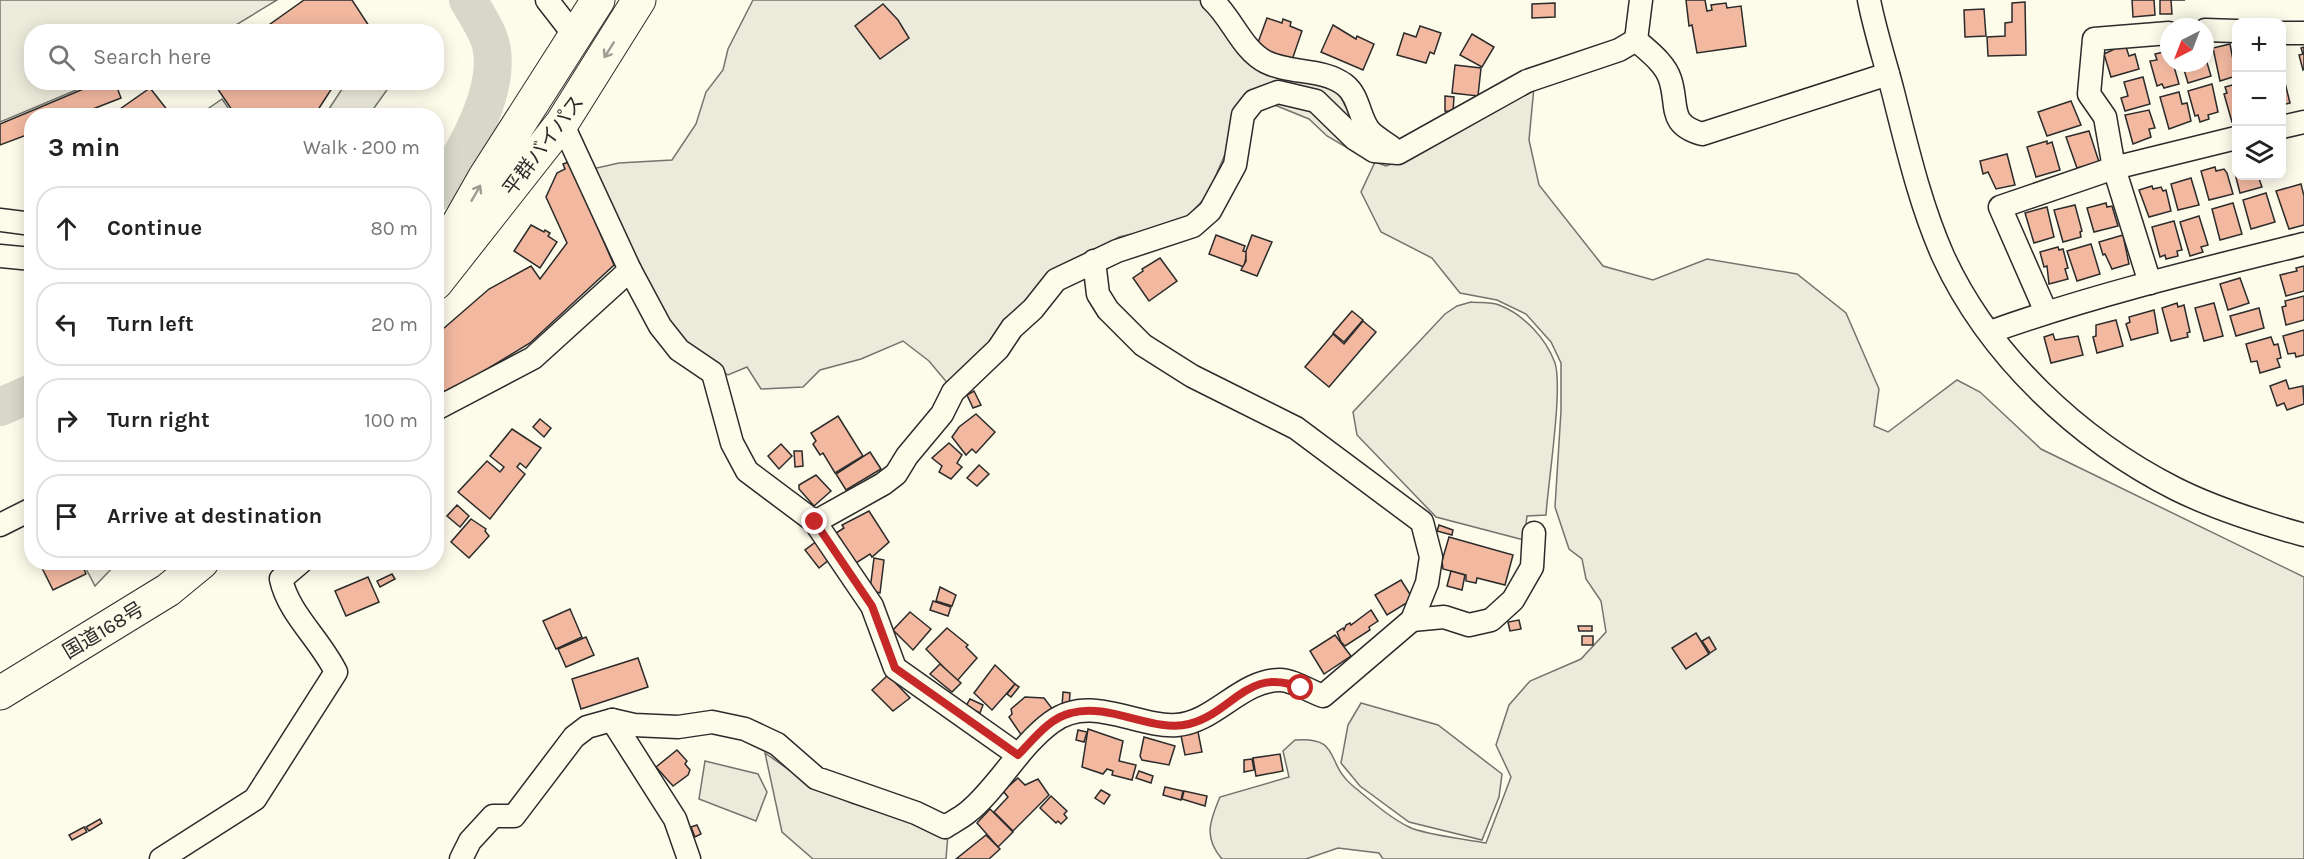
<!DOCTYPE html>
<html lang="en">
<head>
<meta charset="utf-8">
<style>
	:root { --surface:#fff; --page:#f6f6f6; --text:#222; --muted:#767676; --line:#e0e0e0 }
	body { margin:0; font-family:Karla,"Noto Sans JP",sans-serif; background:var(--page); color:var(--text) }
	.controls { position:absolute; right:18px; top:18px; display:grid; overflow:hidden; border-radius:12px; box-shadow:0 3px 15px #0003 }
	.controls button { width:54px; height:54px; display:grid; place-items:center; padding:0; border:0; border-bottom:2px solid var(--line); background:var(--surface); color:var(--text); font:30px sans-serif }
	.compass { position:absolute; left:2160px; top:18px; width:54px; height:54px; border-radius:50%; background:var(--surface); box-shadow:0 3px 15px #0003; rotate:222deg }
	.stop { position:absolute; width:18px; height:18px; margin:-14px; border:4px solid #c62828; border-radius:50%; background:#fff }
	.stop.end { background:#c62828; border-color:#fff; box-shadow:0 2px 6px #0008 }
	.list { margin:0; padding:0; list-style:none }
	h2 { display:flex; justify-content:space-between; align-items:center; height:78px; margin:0; padding:0 24px; font-size:26px }
	h2 small { font-size:20px; font-weight:400; color:var(--muted) }
	.list li { display:grid; grid-template-columns:39px 1fr auto; gap:18px; align-items:center; box-sizing:border-box; height:84px; margin:0 12px 12px; padding:0 12px; border:2px solid var(--line); border-radius:24px }
	.list b { display:block; font-size:22px; white-space:nowrap }
	.list em { font-size:20px; font-style:normal; color:var(--muted) }
	.icon { flex:none; width:33px; height:33px; fill:none; stroke:currentColor; stroke-width:2; stroke-linecap:round; stroke-linejoin:round }
	.map { position:relative; flex:none; width:2304px; height:859px; overflow:hidden }
	.search { position:absolute; background:var(--surface); box-shadow:0 3px 15px #0003; left:24px; top:24px; width:420px; height:66px; display:flex; align-items:center; gap:15px; box-sizing:border-box; padding:0 21px; border-radius:24px; color:var(--muted); font-size:22px }
	.panel { position:absolute; background:var(--surface); box-shadow:0 3px 15px #0003; left:24px; top:108px; width:420px; height:462px; border-radius:24px }
	.map>svg:first-child { display:block }
	.green { fill:#ecebdb; stroke:#74746e; stroke-width:1.5 }
	.parking { fill:#eceadb; stroke:#74746e; stroke-width:1.5 }
	.lines { fill:none; stroke-linecap:round; stroke-linejoin:round }
	.river { stroke:#d8d7c9; stroke-width:38 }
	.building { fill:#f2b8a0; stroke:#2b2b2b; stroke-width:1.5 }
	.minor-casing { stroke:#2b2b2b; stroke-width:25 }
	.highway-casing { stroke:#2b2b2b; stroke-width:35 }
	.minor { stroke:#fdfbea; stroke-width:22 }
	.highway { stroke:#fdfbea; stroke-width:33 }
	.oneway { stroke:#9e9d94 }
	.route { stroke:#c62828; stroke-width:8 }
	.labels { text-anchor:middle; stroke-width:4.5; stroke-linejoin:round; paint-order:stroke }
	.street-label { font-size:20px; fill:#2b2b2b; stroke:#fdfbea }
</style>
</head>
<body>
<div class="map">
<svg width="2304" height="859" viewBox="0 0 2304 859">
	<rect width="100%" height="100%" fill="#fdfbea"/>
	<g class="green">
		<polygon points="0,0 277,0 226,31 32,32 32,82 93,83 0,122"/>
		<path d="M753 0H1200C1241 40 1295 71 1346 96L1369 150 1356 153 1327 136 1309 119 1255 97 1229 145 1207 196 1181 223 1119 237 1052 274 1029 302 1004 319 988 347 949 385 929 361 903 341 861 359 820 370 803 387 761 389 747 367 728 375 680 339 652 300 592 169 619 163 672 160 696 124 706 92 723 70 728 49Z"/>
		<path d="M1534 87 1529 140 1539 185 1603 266 1653 280 1707 259 1797 274 1846 313 1879 389 1874 426 1888 432 1957 380 1980 392 2041 449 2304 577V859H1383L1379 853 1338 848 1306 859H1222C1203 837 1210 821 1220 797L1289 777 1283 751 1295 740C1342 736 1325 764 1353 786 1370 800 1390 818 1409 827 1425 835 1466 839 1486 843L1511 777 1496 745 1509 705 1530 681 1581 659 1606 632 1601 601 1586 579 1582 559 1569 549 1555 507 1561 411V363L1551 342 1526 314 1497 300 1460 293 1432 258 1381 232 1361 192 1375 162 1386 166 1413 156Z"/>
		<path d="M1471 302C1479 303 1491 302 1499 305 1523 314 1546 338 1555 363 1563 389 1548 483 1546 515L1527 516 1524 540 1436 517 1357 435 1353 412 1445 314 1457 306Z"/>
		<polygon points="1361,703 1438,725 1502,774 1499,797 1482,840 1409,822 1360,786 1341,763 1348,725"/>
		<polygon points="765,753 808,783 851,803 948,834 946,859 813,859 782,832"/>
	</g>
	<g class="parking">
		<polygon points="346,83 346,82 392,83 369,115 325,115"/>
		<polygon points="222,99 233,115 199,115"/>
		<polygon points="83,563 117,563 95,586"/>
		<polygon points="705,761 758,774 767,792 756,821 699,799"/>
	</g>
	<g class="lines">
		<g class="river">
			<path d="M436 192C464 157 507 82 488 36 483 24 475 12 468 0"/>
			<polyline points="0,407 32,393"/>
		</g>
	</g>
	<g class="building">
		<polygon points="304,0 352,0 373,32 259,32"/>
		<polygon points="1686,0 1705,0 1707,11 1712,10 1711,5 1726,3 1727,8 1741,6 1746,46 1697,53 1692,25 1689,26"/>
		<polygon points="2132,0 2154,0 2155,15 2133,17"/>
		<polygon points="2160,0 2185,0 2171,0 2172,14 2160,14"/>
		<polygon points="2025,2 2026,55 1988,56 1987,37 2005,36 2005,23 2012,22 2012,3"/>
		<polygon points="1555,3 1555,17 1532,18 1532,4"/>
		<polygon points="883,4 898,20 909,38 880,59 855,26"/>
		<polygon points="1984,9 1986,36 1965,37 1964,10"/>
		<polygon points="1267,18 1282,23 1283,19 1291,22 1290,26 1302,31 1292,60 1256,48"/>
		<polygon points="1333,25 1356,39 1357,36 1374,44 1363,70 1321,52"/>
		<polygon points="1420,26 1441,33 1434,54 1430,52 1426,63 1397,55 1404,33 1416,37"/>
		<polygon points="1472,34 1494,47 1482,67 1460,55"/>
		<polygon points="2125,44 2129,56 2135,54 2139,69 2111,77 2104,54"/>
		<polygon points="2230,44 2236,76 2220,81 2213,48"/>
		<polygon points="2304,47 2304,69 2303,70 2299,55 2303,54 2301,48"/>
		<polygon points="2168,51 2169,63 2173,63 2179,84 2164,88 2162,84 2157,86 2150,61 2157,60 2155,54"/>
		<polygon points="2205,56 2211,76 2188,83 2182,63 2205,63"/>
		<polygon points="1455,65 1481,68 1478,96 1452,93"/>
		<polygon points="2143,77 2150,104 2125,111 2121,98 2128,96 2124,82"/>
		<polygon points="2284,79 2290,103 2282,105 2282,80"/>
		<polygon points="100,82 115,82 121,98 75,116 32,116 32,133 0,145 0,124"/>
		<polygon points="213,82 336,82 314,116 236,116"/>
		<polygon points="2212,84 2218,112 2208,115 2209,119 2200,122 2198,115 2195,116 2188,91"/>
		<polygon points="2236,84 2236,121 2232,122 2224,94 2227,93 2225,87"/>
		<polygon points="150,88 172,116 110,116"/>
		<polygon points="2179,92 2182,104 2187,103 2191,121 2169,129 2160,97"/>
		<polygon points="1445,96 1454,97 1453,112 1445,111"/>
		<polygon points="2071,101 2081,125 2047,136 2038,112"/>
		<polygon points="2149,110 2155,128 2149,129 2151,137 2133,144 2125,115"/>
		<polygon points="2089,131 2099,162 2077,168 2066,137"/>
		<polygon points="2047,141 2047,144 2052,142 2060,170 2036,177 2027,147"/>
		<polygon points="2007,154 2015,185 1996,189 1988,172 1983,174 1980,161"/>
		<polygon points="569,162 614,265 530,343 456,388 455,386 442,393 436,383 436,335 489,289 531,266 540,279 567,243 546,197 557,173 565,169 563,164"/>
		<polygon points="2236,165 2236,176 2258,176 2262,187 2240,193 2233,166"/>
		<polygon points="2215,167 2216,171 2224,169 2227,173 2233,194 2209,200 2201,171"/>
		<polygon points="2191,178 2199,205 2178,210 2171,184"/>
		<polygon points="2301,184 2304,196 2304,225 2289,229 2276,191"/>
		<polygon points="2152,186 2153,189 2161,187 2163,191 2166,190 2171,211 2149,217 2139,190"/>
		<polygon points="2266,193 2275,222 2251,229 2243,200"/>
		<polygon points="2106,203 2107,207 2112,206 2118,226 2094,232 2087,208"/>
		<polygon points="2233,203 2242,234 2220,240 2212,209"/>
		<polygon points="2075,205 2082,231 2080,232 2081,237 2063,242 2054,210"/>
		<polygon points="2047,207 2054,237 2034,243 2025,213"/>
		<polygon points="2199,216 2208,245 2201,247 2203,252 2190,256 2180,222"/>
		<polygon points="2174,221 2182,250 2177,251 2178,256 2166,259 2165,255 2160,257 2152,227"/>
		<polygon points="531,225 544,232 545,230 550,233 548,236 557,242 540,268 514,251"/>
		<polygon points="1216,235 1245,246 1243,251 1247,252 1244,267 1209,254"/>
		<polygon points="1252,235 1272,242 1257,276 1241,270 1246,261 1246,251"/>
		<polygon points="2123,235 2129,264 2112,269 2105,254 2103,255 2099,242"/>
		<polygon points="2091,244 2100,274 2077,281 2067,251"/>
		<polygon points="2058,247 2059,250 2063,249 2068,268 2065,269 2068,279 2049,284 2047,266 2044,267 2040,252"/>
		<polygon points="1160,258 1177,281 1149,301 1133,278 1143,271 1142,269"/>
		<polygon points="2304,266 2304,291 2286,296 2280,275 2297,271 2296,268"/>
		<polygon points="2240,278 2249,303 2228,310 2220,284"/>
		<polygon points="2304,296 2304,320 2286,325 2282,307 2286,306 2285,301"/>
		<polygon points="2177,303 2178,307 2184,305 2190,332 2187,333 2188,337 2171,341 2162,308"/>
		<polygon points="2214,303 2223,336 2204,341 2195,308"/>
		<polygon points="2259,308 2264,328 2236,336 2230,316"/>
		<polygon points="2154,310 2158,333 2131,340 2126,324 2130,322 2129,317"/>
		<polygon points="1352,311 1363,320 1344,342 1333,333"/>
		<polygon points="2116,320 2123,346 2097,353 2093,337 2096,336 2096,325"/>
		<polygon points="1363,321 1376,332 1329,387 1305,367 1333,334 1344,344"/>
		<polygon points="2304,330 2304,355 2296,357 2295,353 2288,354 2283,336"/>
		<polygon points="2053,334 2055,340 2078,336 2083,355 2051,363 2044,337"/>
		<polygon points="2271,337 2274,345 2278,344 2281,358 2277,359 2280,367 2260,373 2257,361 2251,362 2246,344"/>
		<polygon points="2286,380 2289,389 2303,386 2304,404 2287,410 2284,403 2277,406 2270,386"/>
		<polygon points="974,391 981,405 973,408 967,395"/>
		<polygon points="976,414 995,432 976,453 972,449 966,455 952,437 959,427"/>
		<polygon points="838,416 863,456 835,473 823,453 820,455 813,444 816,441 811,433"/>
		<polygon points="540,419 551,428 544,437 533,427"/>
		<polygon points="512,429 541,448 526,468 520,463 517,467 525,474 490,519 458,492 487,461 500,472 504,467 490,456"/>
		<polygon points="949,443 962,455 957,463 962,467 951,479 939,472 942,466 932,458"/>
		<polygon points="781,444 792,456 779,469 768,456"/>
		<polygon points="794,451 802,451 803,466 795,467"/>
		<polygon points="870,452 881,469 846,490 836,474"/>
		<polygon points="979,465 989,474 977,486 967,478"/>
		<polygon points="816,475 831,491 814,506 799,489 799,485"/>
		<polygon points="457,505 469,516 460,527 447,516"/>
		<polygon points="869,511 889,542 872,557 870,554 856,563 836,533 844,528 842,525"/>
		<polygon points="471,519 486,529 485,531 489,536 469,558 451,542"/>
		<polygon points="1439,525 1453,530 1452,535 1437,531"/>
		<polygon points="1449,537 1513,555 1505,585 1477,578 1476,583 1466,581 1466,575 1443,569 1442,561"/>
		<polygon points="817,541 830,559 819,568 805,550"/>
		<polygon points="874,558 884,560 880,593 870,590"/>
		<polygon points="39,562 81,562 86,574 53,590"/>
		<polygon points="1451,571 1465,575 1462,590 1447,586"/>
		<polygon points="392,574 395,579 380,587 377,581"/>
		<polygon points="368,577 379,602 346,616 335,591"/>
		<polygon points="1401,580 1413,599 1387,615 1375,595"/>
		<polygon points="940,587 956,595 952,606 936,601"/>
		<polygon points="933,601 951,607 948,616 930,610"/>
		<polygon points="570,609 582,637 556,649 543,621"/>
		<polygon points="1371,610 1378,621 1369,627 1370,630 1345,646 1341,642 1337,632 1343,628 1344,630 1346,625 1350,623 1351,625"/>
		<polygon points="910,612 931,629 913,650 893,630"/>
		<polygon points="1519,620 1521,629 1510,631 1508,622"/>
		<polygon points="1578,626 1592,626 1592,631 1579,631"/>
		<polygon points="947,628 968,645 966,647 977,658 957,681 926,649"/>
		<polygon points="1696,633 1709,654 1686,669 1672,648"/>
		<polygon points="1335,635 1351,656 1324,674 1310,651"/>
		<rect x="1582" y="636" width="11" height="9"/>
		<polygon points="586,637 594,655 566,667 558,649"/>
		<polygon points="1709,637 1716,649 1710,653 1702,641"/>
		<polygon points="638,658 648,687 581,709 572,679"/>
		<polygon points="940,664 961,683 952,692 930,674"/>
		<polygon points="995,665 1015,684 992,710 974,693"/>
		<polygon points="888,675 910,698 893,711 872,690"/>
		<polygon points="1015,684 1019,687 1011,697 1007,694"/>
		<polygon points="1063,692 1070,693 1069,707 1062,707"/>
		<polygon points="1025,697 1044,698 1054,711 1022,736 1009,717 1012,714 1011,709"/>
		<polygon points="970,699 983,705 980,713 966,706"/>
		<polygon points="1197,727 1202,752 1185,755 1180,731"/>
		<polygon points="1088,729 1123,741 1119,761 1136,765 1132,780 1112,775 1113,771 1107,769 1103,774 1082,767"/>
		<polygon points="1078,730 1087,732 1084,742 1076,740"/>
		<polygon points="1144,737 1175,746 1169,765 1142,760 1140,756"/>
		<polygon points="677,750 687,761 685,764 690,770 688,775 673,786 656,767"/>
		<polygon points="1280,754 1283,771 1256,776 1253,758"/>
		<polygon points="1252,759 1254,770 1244,772 1244,760"/>
		<polygon points="1139,771 1153,776 1151,783 1136,778"/>
		<polygon points="1018,778 1025,785 1038,779 1049,795 1013,831 994,812 1008,797 1003,791"/>
		<polygon points="1165,787 1183,791 1181,800 1163,795"/>
		<polygon points="1101,790 1110,795 1104,804 1095,798"/>
		<polygon points="1184,791 1207,796 1205,806 1182,799"/>
		<polygon points="1051,796 1067,811 1064,814 1067,818 1061,824 1058,821 1056,823 1040,808"/>
		<polygon points="990,809 1013,832 998,847 977,823"/>
		<polygon points="100,819 102,823 89,831 86,827"/>
		<polygon points="697,825 701,834 695,837 691,827"/>
		<polygon points="84,827 87,832 72,840 69,835"/>
		<polygon points="986,835 1000,849 989,859 956,859"/>
	</g>
	<g class="lines">
		<g class="minor-casing">
			<g id="minor">
				<polyline points="547,0 575,36"/>
				<path d="M1212 0C1232 18 1242 50 1266 62 1290 74 1323 68 1345 85 1359 96 1359 117 1369 130 1374 136 1384 142 1391 147"/>
				<path d="M1869 0C1875 31 1885 61 1893 92 1907 147 1920 204 1943 256 1989 356 2079 440 2176 489 2216 509 2261 523 2304 535"/>
				<polyline points="2205,30 2236,31"/>
				<polyline points="2282,33 2304,33"/>
				<path d="M1636 40C1648 51 1665 63 1670 79 1679 106 1667 124 1702 134L1888 74"/>
				<polyline points="562,123 630,270 660,326 679,350 713,373 732,443 747,471 815,522 872,606 895,668 1018,755"/>
				<polyline points="2282,127 2304,122"/>
				<polyline points="0,220 32,224"/>
				<polyline points="0,256 32,259"/>
				<polyline points="2150,283 2114,168 2105,117 2089,94 2094,39 2169,33"/>
				<polyline points="2046,312 2000,207 2114,168 2236,138"/>
				<path d="M1990 332C2093 295 2199 270 2304 244"/>
				<polyline points="436,409 533,358 630,270"/>
				<polyline points="815,522 883,484 896,474 907,456 942,414 953,392 998,349 1012,328 1033,309 1056,280 1117,251 1193,226 1210,211 1235,165 1243,115 1254,101 1278,92 1316,101 1355,139 1374,151 1398,153 1527,81 1619,50 1636,40 1641,0"/>
				<polyline points="0,525 32,509"/>
				<polyline points="1412,620 1444,617 1469,625 1491,620 1513,600 1532,567 1534,533"/>
				<polyline points="612,720 675,819 689,859"/>
				<path d="M161 859 255 799 336 672C320 639 288 613 281 579L301 562"/>
				<path d="M461 859 470 841 493 816H514L574 737 587 727 612 720 634 725 678 727 712 722 745 729 777 744 816 778 916 813 945 827C952 822 961 818 968 812 997 789 1020 745 1052 722 1091 693 1137 728 1177 725 1215 722 1241 680 1280 680 1293 680 1311 692 1323 696L1412 620 1427 583 1431 557 1422 522 1296 428 1192 376 1143 345 1108 310 1098 294 1094 261"/>
			</g>
		</g>
		<g class="highway-casing">
			<g id="highway">
				<polyline points="448,242 485,177 598,0"/>
				<polyline points="436,283 562,123 639,0"/>
				<polyline points="0,693 168,590 202,562"/>
			</g>
		</g>
		<use href="#minor" class="minor"/>
		<use href="#highway" class="highway"/>
	</g>
	<defs><path id="oneway-shaft" d="M-6 0H5M1.5-3L5.5 0L1.5 3" fill="none" stroke-width="1.6" stroke-linecap="round" stroke-linejoin="round" transform="scale(1.5)"/></defs>
	<g class="oneway">
		<use href="#oneway-shaft" transform="translate(609 50) rotate(122)"/>
		<use href="#oneway-shaft" transform="translate(476 193) rotate(-60)"/>
	</g>
	<g class="lines">
		<path class="route" d="M815 522 872 606 895 668 1018 755C1033 740 1049 718 1071 713 1109 702 1153 733 1189 724 1233 713 1248 665 1301 688"/>
	</g>
	<g class="labels">
		<g class="street-label">
			<text transform="translate(543 145) rotate(-53)" y="7">平群バイパス</text>
			<text transform="translate(103 630) rotate(-31)" y="7">国道168号</text>
		</g>
	</g>
</svg>
<div class="controls">
<button>+</button>
<button>−</button>
<button><svg class="icon" aria-label="layers" viewBox="0 0 24 24"><path d="M12 4l9 5-9 5-9-5zM3 14l9 5 9-5"/></svg></button>
</div>
<svg class="compass" viewBox="-18 -18 36 36"><path d="M0-13l5 13h-10z" fill="#e53935"/><path d="M0 13l5-13h-10z" fill="#767676"/></svg>
<div class="stop" style="left:1301px;top:688px"></div>
<div class="stop end" style="left:815px;top:522px"></div>
<div class="search"><svg class="icon" aria-label="search" viewBox="0 0 24 24"><circle cx="10" cy="10" r="6"/><path d="M15 15l6 6"/></svg>Search here</div>
<section class="panel">
<h2>3 min<small>Walk · 200 m</small></h2>
<ul class="list">
<li><svg class="icon" aria-label="ahead" viewBox="0 0 24 24"><path d="M12 20V5M6 11l6-6 6 6"/></svg><div><b>Continue</b></div><em>80 m</em></li>
<li><svg class="icon" aria-label="left" viewBox="0 0 24 24"><path d="M17 20v-9H6M10 6l-5 5 5 5"/></svg><div><b>Turn left</b></div><em>20 m</em></li>
<li><svg class="icon" aria-label="right" viewBox="0 0 24 24"><path d="M7 20v-9h11M14 6l5 5-5 5"/></svg><div><b>Turn right</b></div><em>100 m</em></li>
<li><svg class="icon" aria-label="arrive" viewBox="0 0 24 24"><path d="M6 21V4h12l-3 4 3 4H6"/></svg><div><b>Arrive at destination</b></div></li>
</ul>
</section>
</div>
</body>
</html>
